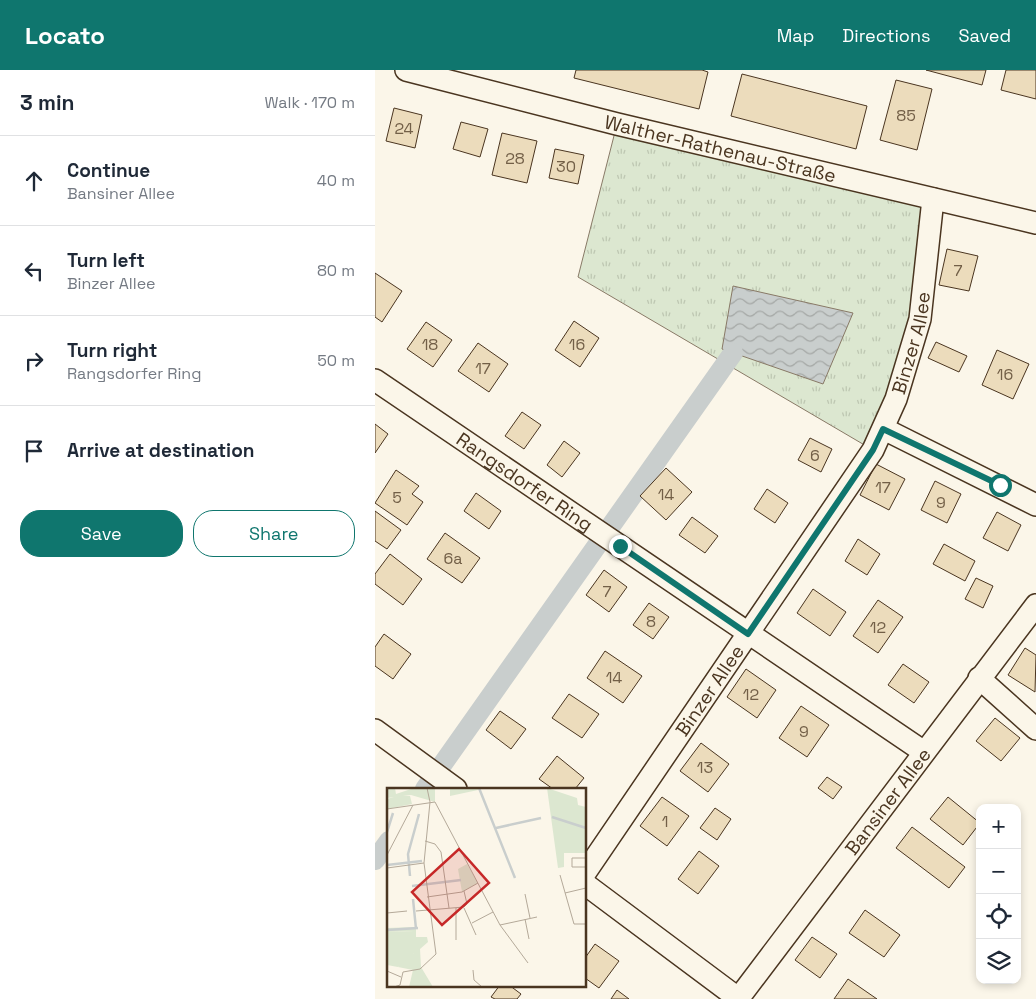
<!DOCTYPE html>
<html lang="en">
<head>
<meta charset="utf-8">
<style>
	:root { --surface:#fff; --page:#f6f6f7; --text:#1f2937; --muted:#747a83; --line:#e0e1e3; --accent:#0f766e }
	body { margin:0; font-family:"Space Grotesk",sans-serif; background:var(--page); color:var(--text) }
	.controls { position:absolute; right:15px; bottom:15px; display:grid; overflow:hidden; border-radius:10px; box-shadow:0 2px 8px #0003 }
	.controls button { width:45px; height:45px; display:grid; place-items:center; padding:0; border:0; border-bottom:1px solid var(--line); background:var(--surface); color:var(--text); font:25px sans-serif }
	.stop { position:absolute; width:15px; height:15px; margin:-11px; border:4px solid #0f766e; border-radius:50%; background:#fff }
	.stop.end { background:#0f766e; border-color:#fff; box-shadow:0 1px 5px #0008 }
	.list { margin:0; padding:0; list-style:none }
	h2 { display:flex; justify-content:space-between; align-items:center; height:65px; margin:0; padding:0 20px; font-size:21px }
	h2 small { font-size:16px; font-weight:400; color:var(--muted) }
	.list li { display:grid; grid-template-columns:32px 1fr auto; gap:15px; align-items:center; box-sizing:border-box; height:90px; padding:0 20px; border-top:1px solid var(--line) }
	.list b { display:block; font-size:19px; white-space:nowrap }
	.list p { margin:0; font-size:16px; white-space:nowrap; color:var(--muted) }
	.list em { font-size:16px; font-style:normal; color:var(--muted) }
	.actions { display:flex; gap:10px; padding:15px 20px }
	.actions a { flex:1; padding:11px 0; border:1px solid var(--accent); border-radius:20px; text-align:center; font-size:18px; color:var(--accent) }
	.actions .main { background:var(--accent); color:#fff }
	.icon { flex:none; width:28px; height:28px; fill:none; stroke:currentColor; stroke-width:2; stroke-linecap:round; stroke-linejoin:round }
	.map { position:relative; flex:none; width:661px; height:929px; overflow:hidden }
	header { display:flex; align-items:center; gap:30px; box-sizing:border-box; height:70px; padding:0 25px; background:var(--accent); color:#fff }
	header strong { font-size:24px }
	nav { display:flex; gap:28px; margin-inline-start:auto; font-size:18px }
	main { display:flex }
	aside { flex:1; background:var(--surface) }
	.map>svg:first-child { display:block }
	.grass { fill:url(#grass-tufts); stroke:#887966 }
	.water { fill:url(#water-waves); stroke:#887966 }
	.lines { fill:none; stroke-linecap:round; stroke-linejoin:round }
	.canal { stroke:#c9cecd; stroke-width:20 }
	.building { fill:#ecdcbc; stroke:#4a3520 }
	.minor-casing { stroke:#4a3520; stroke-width:24 }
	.minor { stroke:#fbf6e9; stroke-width:21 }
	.route { stroke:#0f766e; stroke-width:6 }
	.labels { text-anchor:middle; stroke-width:4; stroke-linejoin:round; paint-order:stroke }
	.number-label { font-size:16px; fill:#725f47 }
	.street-label { font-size:19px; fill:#4a3520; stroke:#fbf6e9 }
	.inset-river { fill:none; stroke:#c9cecd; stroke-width:2.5 }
	.inset-road { fill:none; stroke:#b4a999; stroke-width:1 }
	.view { fill:#c62828; fill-opacity:0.15; stroke:#c62828; stroke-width:2.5 }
	.inset-edge { fill:none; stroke:#4a3520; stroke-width:2.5 }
</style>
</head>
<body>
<header>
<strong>Locato</strong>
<nav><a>Map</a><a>Directions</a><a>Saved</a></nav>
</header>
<main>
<aside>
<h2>3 min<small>Walk · 170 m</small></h2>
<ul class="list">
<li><svg class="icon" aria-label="ahead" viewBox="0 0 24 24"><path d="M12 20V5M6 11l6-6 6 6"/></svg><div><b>Continue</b><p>Bansiner Allee</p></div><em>40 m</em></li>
<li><svg class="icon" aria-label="left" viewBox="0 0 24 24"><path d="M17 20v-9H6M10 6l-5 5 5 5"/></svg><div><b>Turn left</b><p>Binzer Allee</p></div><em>80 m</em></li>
<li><svg class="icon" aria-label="right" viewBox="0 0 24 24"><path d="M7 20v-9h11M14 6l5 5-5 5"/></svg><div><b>Turn right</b><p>Rangsdorfer Ring</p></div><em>50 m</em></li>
<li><svg class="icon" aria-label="arrive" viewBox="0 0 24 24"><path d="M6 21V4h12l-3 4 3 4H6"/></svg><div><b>Arrive at destination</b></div></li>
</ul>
<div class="actions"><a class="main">Save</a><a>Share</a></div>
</aside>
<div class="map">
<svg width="661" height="929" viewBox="0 0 661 929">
	<defs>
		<pattern id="grass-tufts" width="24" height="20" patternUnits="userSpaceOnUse" patternTransform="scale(1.25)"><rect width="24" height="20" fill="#dce7d0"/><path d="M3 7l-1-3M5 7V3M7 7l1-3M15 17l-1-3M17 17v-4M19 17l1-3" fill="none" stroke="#bec7b2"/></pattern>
		<pattern id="water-waves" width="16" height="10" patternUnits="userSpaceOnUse" patternTransform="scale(1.25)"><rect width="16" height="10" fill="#c9cecd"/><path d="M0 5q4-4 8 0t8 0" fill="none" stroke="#a5a8a6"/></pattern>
	</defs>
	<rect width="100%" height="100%" fill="#fbf6e9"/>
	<polygon class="grass" points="242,54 558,129 545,249 498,380 203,207"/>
	<polygon class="water" points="358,216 478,243 448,314 347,279"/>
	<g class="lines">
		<g class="canal">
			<polyline points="50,719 358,283"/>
			<polyline points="0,790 14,771"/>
		</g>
	</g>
	<g class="building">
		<polygon points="201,0 327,0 333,2 324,39 199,8"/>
		<polygon points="551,0 611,0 607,15"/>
		<polygon points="631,0 661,0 661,29 626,20"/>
		<polygon points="367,4 492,36 481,79 356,46"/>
		<polygon points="521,10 557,19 542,80 505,70"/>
		<polygon points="19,38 47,45 40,78 11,71"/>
		<polygon points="86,52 113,59 105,87 78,79"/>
		<polygon points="127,63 162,71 152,113 117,105"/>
		<polygon points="180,79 209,85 203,114 174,108"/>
		<polygon points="572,179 603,186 594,221 564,215"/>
		<polygon points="0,203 27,221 7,252 0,247"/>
		<polygon points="199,251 224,268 205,297 180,280"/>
		<polygon points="51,252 77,270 58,297 32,279"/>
		<polygon points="561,272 592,286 584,302 553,288"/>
		<polygon points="103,273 133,294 114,322 83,301"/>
		<polygon points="622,280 654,294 638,329 607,315"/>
		<polygon points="147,342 166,355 149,379 130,366"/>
		<polygon points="0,354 13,364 0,383"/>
		<polygon points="435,368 457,379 446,402 423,390"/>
		<polygon points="189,371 205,383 187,407 172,395"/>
		<polygon points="501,394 530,409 514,440 485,425"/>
		<polygon points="291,398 317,422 291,450 265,426"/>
		<polygon points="21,400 44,416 37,424 48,432 32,455 0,433"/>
		<polygon points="560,411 586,424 572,453 546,440"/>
		<polygon points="392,419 413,433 400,453 379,439"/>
		<polygon points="101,423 126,441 114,459 89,441"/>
		<polygon points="0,441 26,460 12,479 0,471"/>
		<polygon points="622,442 646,455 633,481 608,468"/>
		<polygon points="317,447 343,466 330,483 304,465"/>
		<polygon points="70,463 105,488 87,513 52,489"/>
		<polygon points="483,469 505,484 492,505 470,491"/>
		<polygon points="569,474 600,491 590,511 558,494"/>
		<polygon points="15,484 47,509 28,535 0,514 0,504"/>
		<polygon points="229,500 252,517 234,542 211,525"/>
		<polygon points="601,508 618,516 608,538 590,529"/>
		<polygon points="438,519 471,542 455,566 422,543"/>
		<polygon points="503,530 528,547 503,583 478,566"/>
		<polygon points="274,533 294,547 278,569 258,555"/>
		<polygon points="9,564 36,584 18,609 0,596 0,577"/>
		<polygon points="650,578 661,585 660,622 633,605"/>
		<polygon points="230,581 267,606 248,633 212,608"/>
		<polygon points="528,594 554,612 539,633 513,615"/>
		<polygon points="371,599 401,620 382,648 352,627"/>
		<polygon points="194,624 224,644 207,668 177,648"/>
		<polygon points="426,636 454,655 432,687 404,668"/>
		<polygon points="125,641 151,659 136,679 111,660"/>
		<polygon points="620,648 645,668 626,691 601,671"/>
		<polygon points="326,673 354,694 333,722 305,701"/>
		<polygon points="182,686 209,708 200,719 178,719 164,709"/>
		<polygon points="452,707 467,717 458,729 443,718"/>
		<polygon points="287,727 314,746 292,776 265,756"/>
		<polygon points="573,727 605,753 588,775 555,749"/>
		<polygon points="340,738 356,749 342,770 325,758"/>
		<polygon points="537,757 590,797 574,818 521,778"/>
		<polygon points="324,781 344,796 323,824 303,809"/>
		<polygon points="490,840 525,865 509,887 474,863"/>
		<polygon points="437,867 462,884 445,908 420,890"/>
		<polygon points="220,874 244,891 224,918 210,908 210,888"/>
		<polygon points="473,909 502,929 459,929"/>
		<polygon points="125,915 134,915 146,924 142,929 120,929 116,927"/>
		<polygon points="242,920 254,929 236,929"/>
	</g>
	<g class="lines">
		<g class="minor-casing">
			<g id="minor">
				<path id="s1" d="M31 0 242 54 661 153"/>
				<path id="s2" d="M0 310 549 682"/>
				<polyline points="509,359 661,435"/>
				<polyline points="604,608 661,659"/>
				<polyline points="0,660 81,719"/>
				<path id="s3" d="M210 803 498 380 521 329 545 249 558 129"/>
				<polyline points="210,814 364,929"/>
				<path id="s4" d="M363 929 661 535"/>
			</g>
		</g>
		<use href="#minor" class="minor"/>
	</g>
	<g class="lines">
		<polyline class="route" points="245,476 373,564 498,380 508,359 625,415"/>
	</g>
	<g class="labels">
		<g class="number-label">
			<text x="531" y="51">85</text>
			<text x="29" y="64">24</text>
			<text x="140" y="94">28</text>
			<text x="191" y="102">30</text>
			<text x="583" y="206">7</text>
			<text x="55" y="280">18</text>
			<text x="202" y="280">16</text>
			<text x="108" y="304">17</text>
			<text x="630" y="310">16</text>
			<text x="440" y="391">6</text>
			<text x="508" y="423">17</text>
			<text x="291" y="430">14</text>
			<text x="22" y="433">5</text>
			<text x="566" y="438">9</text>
			<text x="78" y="494">6a</text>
			<text x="232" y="527">7</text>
			<text x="276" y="557">8</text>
			<text x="503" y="563">12</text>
			<text x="239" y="613">14</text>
			<text x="376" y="630">12</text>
			<text x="429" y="667">9</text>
			<text x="330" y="703">13</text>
			<text x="290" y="757">1</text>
		</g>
		<g class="street-label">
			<text dy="7" stroke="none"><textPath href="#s1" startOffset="324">Walther-Rathenau-Straße</textPath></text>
			<text dy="7" stroke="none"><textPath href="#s3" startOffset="626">Binzer Allee</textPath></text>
			<text dy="7" stroke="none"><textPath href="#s2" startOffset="181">Rangsdorfer Ring</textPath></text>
			<text dy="7" stroke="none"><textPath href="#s3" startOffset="221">Binzer Allee</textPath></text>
			<text dy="7" stroke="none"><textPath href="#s4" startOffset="248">Bansiner Allee</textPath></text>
		</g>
	</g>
	<g transform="translate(12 718)">
		<rect width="199" height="199" fill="#fbf6e9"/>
		<path d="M63 0H91V2L63 8ZM160 0 190 10 191 17 199 19V65H177V79L171 80ZM10 8H23L25 16 0 21V11ZM80 76 91 95 75 104 71 81ZM27 143V165L24 171 11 179 0 177V144Z" fill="#dce7d0"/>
		<path d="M0 0H8L9 6 27 0H48V14L24 7 0 10ZM29 139V149H40L41 154 33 161 34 179 46 199H22L26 182 11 179 27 165V143L0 144V140Z" fill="#dce7d0"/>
		<path class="inset-river" d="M92 0 128 90M165 29 199 40M109 40 154 30M0 44 6 25M0 77 35 73M23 88 21 66 32 26M25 98 74 92M26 111 29 141M0 142 31 140"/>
		<path class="inset-road" d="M40 0 43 14 37 75 49 166M0 21 48 14 113 137 141 175M38 53 48 56 54 64 62 120M0 67 26 17M199 70H185V79H199M0 80 37 75M173 87 187 136H199M178 105 199 100M138 106 143 130M40 109 75 104 91 95M69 120V152M77 120 89 147M29 123 77 119 80 116 77 103M0 125 20 123M138 131 142 151M85 135 106 124M113 137 150 129M86 182 87 192 95 199M0 183 14 189M7 199 13 197 16 184 33 181 49 166"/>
		<path class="view" d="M72 61 102 95 55 137 25 104Z"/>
		<rect width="199" height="199" class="inset-edge"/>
	</g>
</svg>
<div class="controls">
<button>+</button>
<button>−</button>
<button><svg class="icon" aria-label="locate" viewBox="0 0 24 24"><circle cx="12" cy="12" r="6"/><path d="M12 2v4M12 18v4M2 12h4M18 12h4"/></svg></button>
<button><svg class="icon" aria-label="layers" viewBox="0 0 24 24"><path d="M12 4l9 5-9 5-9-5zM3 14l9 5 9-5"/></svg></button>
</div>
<div class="stop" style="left:625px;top:415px"></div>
<div class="stop end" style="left:245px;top:476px"></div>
</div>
</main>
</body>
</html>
